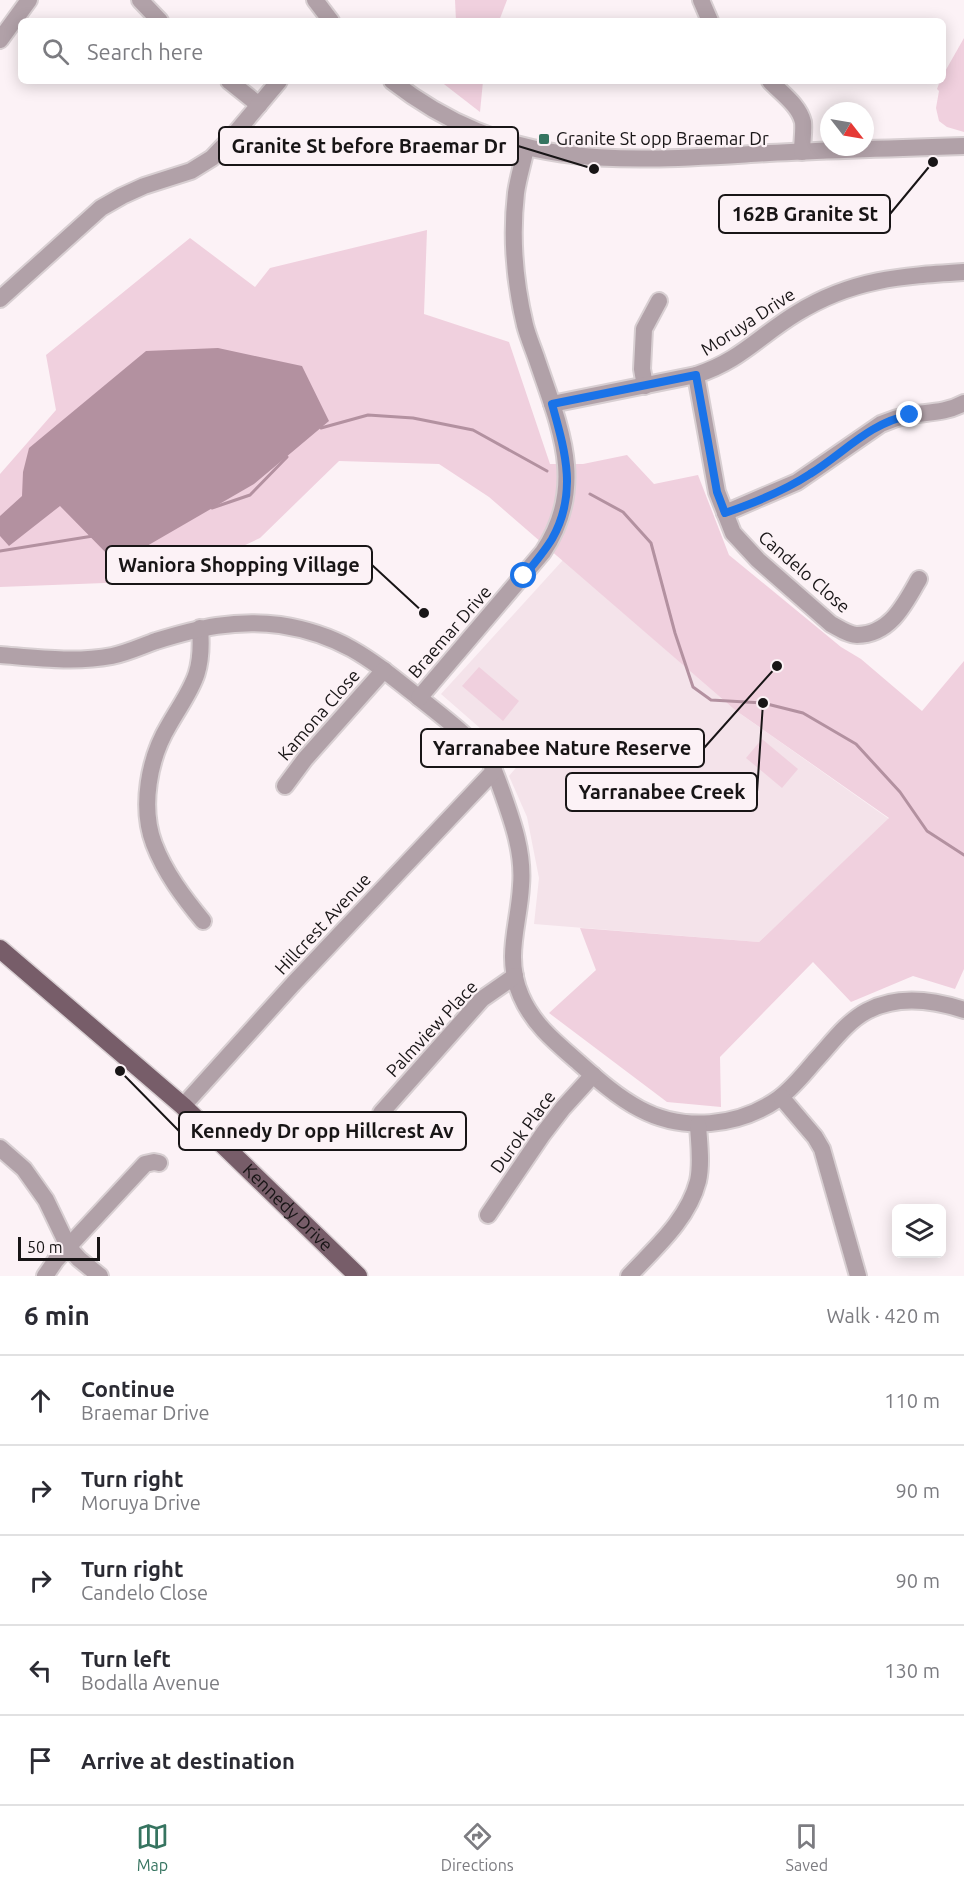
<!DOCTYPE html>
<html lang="en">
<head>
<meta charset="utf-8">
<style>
	:root { --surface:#fff; --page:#f7f7f7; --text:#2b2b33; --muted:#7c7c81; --line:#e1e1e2; --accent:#367460 }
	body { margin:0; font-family:Ubuntu,sans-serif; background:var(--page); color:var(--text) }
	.controls { position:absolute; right:18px; bottom:18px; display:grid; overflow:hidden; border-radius:9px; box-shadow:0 3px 15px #0003 }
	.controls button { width:54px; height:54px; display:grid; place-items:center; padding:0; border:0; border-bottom:2px solid var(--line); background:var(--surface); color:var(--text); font:30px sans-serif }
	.compass { position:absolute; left:820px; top:102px; width:54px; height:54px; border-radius:50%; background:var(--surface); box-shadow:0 3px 15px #0003; rotate:121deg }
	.scale { position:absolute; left:18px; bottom:15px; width:82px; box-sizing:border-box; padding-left:6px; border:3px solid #181516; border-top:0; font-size:16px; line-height:21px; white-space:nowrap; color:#181516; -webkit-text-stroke:4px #fcf2f6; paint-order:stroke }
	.stop { position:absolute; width:18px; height:18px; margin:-14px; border:4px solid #1a73e8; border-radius:50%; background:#fff }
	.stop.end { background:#1a73e8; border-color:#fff; box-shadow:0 2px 6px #0008 }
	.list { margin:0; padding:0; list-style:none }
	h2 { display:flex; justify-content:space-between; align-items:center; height:78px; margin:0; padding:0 24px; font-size:26px }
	h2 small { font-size:20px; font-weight:400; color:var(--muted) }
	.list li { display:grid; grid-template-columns:39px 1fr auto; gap:18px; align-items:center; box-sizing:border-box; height:90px; padding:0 24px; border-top:2px solid var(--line) }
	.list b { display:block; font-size:22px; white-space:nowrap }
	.list p { margin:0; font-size:20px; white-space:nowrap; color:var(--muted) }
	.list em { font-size:20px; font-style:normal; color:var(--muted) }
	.icon { flex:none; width:33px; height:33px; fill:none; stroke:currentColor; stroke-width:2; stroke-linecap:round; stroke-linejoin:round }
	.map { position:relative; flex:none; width:964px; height:1276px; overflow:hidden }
	.search { position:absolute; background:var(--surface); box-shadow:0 3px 15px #0003; left:18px; right:18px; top:18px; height:66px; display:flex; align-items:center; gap:15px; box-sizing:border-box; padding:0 21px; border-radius:9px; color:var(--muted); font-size:22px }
	.sheet { height:528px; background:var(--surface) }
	nav { display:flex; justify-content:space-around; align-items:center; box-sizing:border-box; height:84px; border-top:2px solid var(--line); background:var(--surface); font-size:16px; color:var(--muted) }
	nav a { display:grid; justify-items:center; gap:3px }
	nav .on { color:var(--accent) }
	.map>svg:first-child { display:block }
	.built { fill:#f4e3ea }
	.green { fill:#f0d0de }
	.water { fill:#b391a0 }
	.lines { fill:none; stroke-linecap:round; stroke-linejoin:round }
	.stream { stroke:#b391a0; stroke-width:3 }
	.minor-casing { stroke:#d8cfd2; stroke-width:20 }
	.major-casing { stroke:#d8cfd2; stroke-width:21 }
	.minor { stroke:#b1a1a8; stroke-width:16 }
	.major { stroke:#775d69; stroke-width:18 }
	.route { stroke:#1a73e8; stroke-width:8 }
	.poi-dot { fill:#367460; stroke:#fcf2f6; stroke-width:2 }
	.labels { text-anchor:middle; stroke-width:4.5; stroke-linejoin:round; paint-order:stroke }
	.poi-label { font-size:18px; fill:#181516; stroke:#fcf2f6; text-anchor:start }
	.street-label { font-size:18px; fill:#181516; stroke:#fcf2f6 }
	.leader { fill:none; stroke:#181516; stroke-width:2 }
	.callout-dot { fill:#181516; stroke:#fcf2f6; stroke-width:2 }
	.callout { fill:#fcf2f6; stroke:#181516; stroke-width:2 }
	.callout-label { font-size:20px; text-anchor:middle; font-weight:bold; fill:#181516 }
</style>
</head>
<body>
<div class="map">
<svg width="964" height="1276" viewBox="0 0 964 1276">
	<rect width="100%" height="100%" fill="#fcf2f6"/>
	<polygon class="built" points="563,560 735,710 889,819 759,942 534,924 539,878 527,817 509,776 520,763 441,694"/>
	<g class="green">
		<polygon points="455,0 507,0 499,21 456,21"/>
		<polygon points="964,38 964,132 947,127 939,121 936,108 939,91 937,89 940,81 943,81 943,75"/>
		<polygon points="440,81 483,81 480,112"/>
		<polygon points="427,230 424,314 509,342 550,464 583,464 627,455 654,484 698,475 729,555 841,647 861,659 922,711 964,661 964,969 955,989 913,976 851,1002 813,962 720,1057 721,1107 667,1102 549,1013 596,970 580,928 759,942 889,818 735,710 489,497 439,464 339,461 260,538 228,553 131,582 0,587 0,474 56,410 46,355 190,238 255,287 270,268"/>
		<polygon points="479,667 519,701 503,721 462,686"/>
		<polygon points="762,739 798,769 782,788 746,758"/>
	</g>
	<polygon class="water" points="218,348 302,366 329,421 254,484 140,550 114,561 60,506 9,546 0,536 0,516 22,496 23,472 29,448 146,351"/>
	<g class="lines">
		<g class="stream">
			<polyline points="321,428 368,415 413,418 473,430 547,471"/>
			<polyline points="590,494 623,512 651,543 675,633 693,687 711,700 763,703 803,713 856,744 900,792 927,831 964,855"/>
			<polyline points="212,508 250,495 287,457"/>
			<polyline points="0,551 93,536"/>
		</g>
		<g class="minor-casing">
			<g id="minor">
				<polyline points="140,0 160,21"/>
				<polyline points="315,0 331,21"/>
				<polyline points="701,0 710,21"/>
				<polyline points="0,40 29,0"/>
				<polyline points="229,81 259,105"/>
				<path d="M392 81C511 174 628 161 769 153 834 150 899 148 964 146"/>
				<path d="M770 81C781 93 799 105 803 122 804 131 802 142 802 152"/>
				<polyline points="0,299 101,208 122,196 144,186 191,171 212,158 233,136 279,81"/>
				<path d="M696 375 717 492 733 533 758 560 831 624C839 628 848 635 857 635 890 635 905 604 919 579"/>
				<polyline points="645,386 642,369 644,329 659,301"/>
				<path d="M552 404 696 375C740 361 759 336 797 313 852 279 901 276 964 272"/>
				<path d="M725 513 797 482 881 424C890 420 899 417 909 415 928 412 946 413 964 403"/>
				<path d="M200 628C204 676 191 687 169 725 149 758 140 807 154 844 165 873 184 898 203 921"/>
				<path d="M0 655C37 658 75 663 112 656 127 653 142 646 156 641 198 628 235 619 280 625 339 634 368 657 413 693 433 709 480 744 491 764 495 772 498 781 501 789 512 820 524 852 521 886 519 925 504 957 521 996 533 1024 555 1042 577 1061 596 1078 617 1097 640 1109 683 1132 738 1127 778 1099 792 1089 804 1074 815 1061 831 1044 846 1022 867 1011 897 995 934 1000 964 1010"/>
				<path d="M419 698 543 552C587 486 560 428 537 360 533 348 528 337 525 325 515 283 511 236 516 193 518 178 523 163 526 148"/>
				<polyline points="285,786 305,759 384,670"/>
				<polyline points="781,1097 815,1137 822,1149 858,1276"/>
				<polyline points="183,1106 293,984 494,771"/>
				<polyline points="381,1113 482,999 515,976"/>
				<polyline points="0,1148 24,1169 46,1200 69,1248 79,1259 100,1276"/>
				<polyline points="488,1215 543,1134 563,1108 593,1075"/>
				<polyline points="45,1276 56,1260 145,1164 154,1162 159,1163"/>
				<path d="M629 1276C655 1248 688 1220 698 1181 702 1163 699 1143 698 1125"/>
			</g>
		</g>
		<g class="major-casing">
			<g id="major">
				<path id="s1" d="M0 949 183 1106 358 1276"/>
			</g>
		</g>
		<use href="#minor" class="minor"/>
		<use href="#major" class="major"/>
	</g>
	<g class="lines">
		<path class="route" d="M524 576C534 564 544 552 552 539 578 493 565 451 552 404L696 375 717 492 725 513C754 503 784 491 810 474 844 453 869 423 910 415"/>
	</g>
	<rect class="poi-dot" x="538" y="133" width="12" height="12" rx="3"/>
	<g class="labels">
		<g class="poi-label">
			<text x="556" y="145">Granite St opp Braemar Dr</text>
		</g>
		<g class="street-label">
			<text transform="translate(748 322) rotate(-33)" y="6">Moruya Drive</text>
			<text transform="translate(804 572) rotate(41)" y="6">Candelo Close</text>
			<text transform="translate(450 632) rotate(-49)" y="6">Braemar Drive</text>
			<text transform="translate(319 715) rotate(-49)" y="6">Kamona Close</text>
			<text transform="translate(323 924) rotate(-47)" y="6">Hillcrest Avenue</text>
			<text transform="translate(432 1029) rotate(-47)" y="6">Palmview Place</text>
			<text transform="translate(523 1132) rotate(-54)" y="6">Durok Place</text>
			<text dy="6" stroke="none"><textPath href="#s1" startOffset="387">Kennedy Drive</textPath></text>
		</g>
	</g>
	<path class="leader" d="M594 169L518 146M933 162L890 214M424 613L372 565M777 666L704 748M763 703L757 792M120 1071L179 1131"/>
	<g class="callout-dot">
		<circle cx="594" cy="169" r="6"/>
		<circle cx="933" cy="162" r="6"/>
		<circle cx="424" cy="613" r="6"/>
		<circle cx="777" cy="666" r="6"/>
		<circle cx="763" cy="703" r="6"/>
		<circle cx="120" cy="1071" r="6"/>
	</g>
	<g class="callout">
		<rect x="219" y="127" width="299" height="38" rx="6"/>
		<rect x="719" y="195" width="171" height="38" rx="6"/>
		<rect x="106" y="546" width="266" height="38" rx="6"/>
		<rect x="421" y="729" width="283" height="38" rx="6"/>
		<rect x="566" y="773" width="191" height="38" rx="6"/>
		<rect x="179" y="1112" width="287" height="38" rx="6"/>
	</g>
	<g class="callout-label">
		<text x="369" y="153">Granite St before Braemar Dr</text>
		<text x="805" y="221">162B Granite St</text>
		<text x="239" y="572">Waniora Shopping Village</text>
		<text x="562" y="755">Yarranabee Nature Reserve</text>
		<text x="662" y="799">Yarranabee Creek</text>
		<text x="322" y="1138">Kennedy Dr opp Hillcrest Av</text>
	</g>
</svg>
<div class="controls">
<button><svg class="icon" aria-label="layers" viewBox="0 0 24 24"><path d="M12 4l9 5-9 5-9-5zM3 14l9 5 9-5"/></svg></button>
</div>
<svg class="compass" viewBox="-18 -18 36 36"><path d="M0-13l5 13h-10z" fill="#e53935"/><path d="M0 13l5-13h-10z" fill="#7c7c81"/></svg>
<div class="scale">50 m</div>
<div class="stop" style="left:524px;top:576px"></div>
<div class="stop end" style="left:910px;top:415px"></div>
<div class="search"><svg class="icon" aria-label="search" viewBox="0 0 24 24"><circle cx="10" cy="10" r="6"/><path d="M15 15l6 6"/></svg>Search here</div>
</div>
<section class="sheet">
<h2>6 min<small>Walk · 420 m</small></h2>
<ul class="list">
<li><svg class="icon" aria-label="ahead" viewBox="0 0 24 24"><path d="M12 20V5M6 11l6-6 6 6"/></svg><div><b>Continue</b><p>Braemar Drive</p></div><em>110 m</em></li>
<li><svg class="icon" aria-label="right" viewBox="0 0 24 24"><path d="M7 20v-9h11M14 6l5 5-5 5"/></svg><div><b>Turn right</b><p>Moruya Drive</p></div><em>90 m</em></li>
<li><svg class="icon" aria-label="right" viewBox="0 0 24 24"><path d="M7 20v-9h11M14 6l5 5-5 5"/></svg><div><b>Turn right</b><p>Candelo Close</p></div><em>90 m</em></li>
<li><svg class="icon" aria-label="left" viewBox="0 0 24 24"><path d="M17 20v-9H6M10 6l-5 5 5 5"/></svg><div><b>Turn left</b><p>Bodalla Avenue</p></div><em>130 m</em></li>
<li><svg class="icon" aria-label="arrive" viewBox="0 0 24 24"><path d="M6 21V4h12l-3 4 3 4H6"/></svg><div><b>Arrive at destination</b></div></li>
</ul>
</section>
<nav>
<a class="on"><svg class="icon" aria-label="map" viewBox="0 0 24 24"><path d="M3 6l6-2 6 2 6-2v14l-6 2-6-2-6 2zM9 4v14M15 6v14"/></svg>Map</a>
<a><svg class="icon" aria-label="directions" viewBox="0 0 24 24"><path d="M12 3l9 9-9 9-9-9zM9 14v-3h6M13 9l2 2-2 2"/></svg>Directions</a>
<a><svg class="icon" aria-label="saved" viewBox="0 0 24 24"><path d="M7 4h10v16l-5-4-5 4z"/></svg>Saved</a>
</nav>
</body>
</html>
